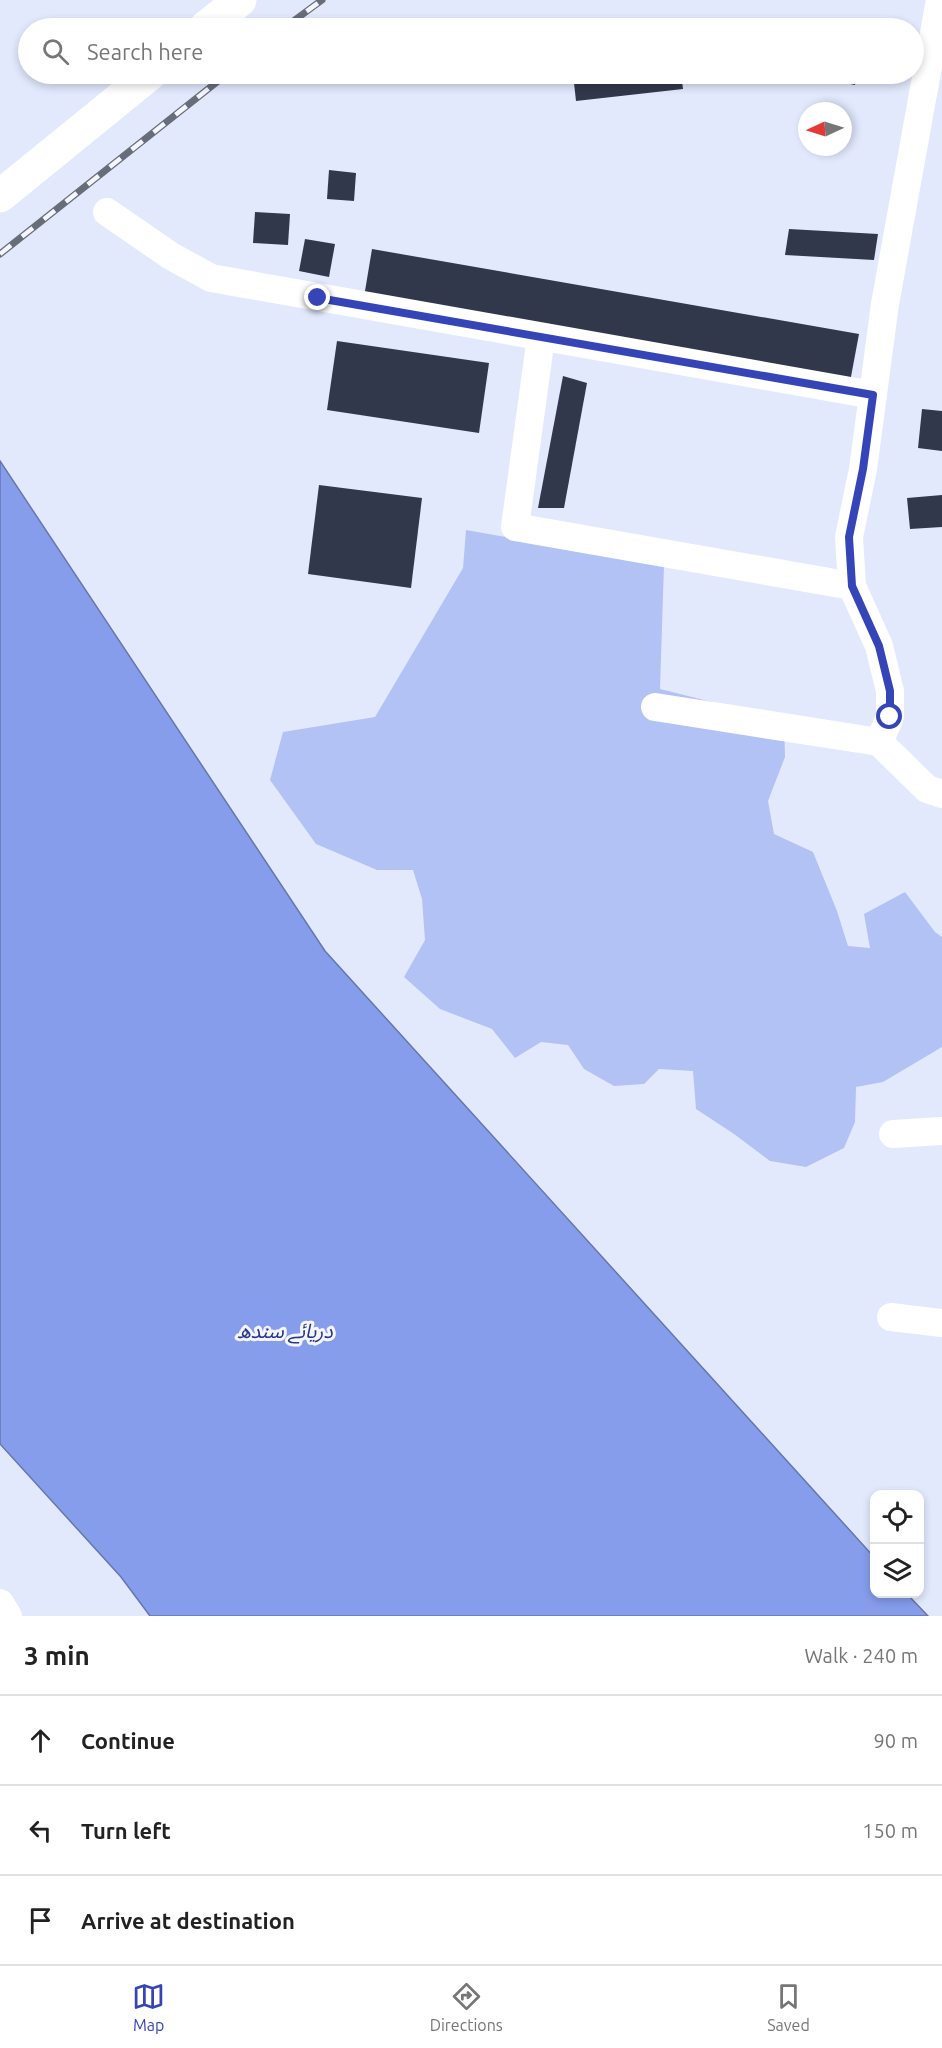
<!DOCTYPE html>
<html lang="en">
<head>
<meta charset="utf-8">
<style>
	:root { --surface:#fff; --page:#f2f2f2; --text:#222; --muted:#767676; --line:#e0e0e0; --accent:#3545b8 }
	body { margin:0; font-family:Ubuntu,"Noto Sans Arabic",sans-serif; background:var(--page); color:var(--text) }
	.controls { position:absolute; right:18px; bottom:18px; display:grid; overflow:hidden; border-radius:12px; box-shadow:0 3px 9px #0003 }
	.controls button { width:54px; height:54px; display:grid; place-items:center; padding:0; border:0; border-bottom:2px solid var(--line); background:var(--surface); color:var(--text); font:30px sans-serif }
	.compass { position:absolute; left:798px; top:102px; width:54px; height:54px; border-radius:50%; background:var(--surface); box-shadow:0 3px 9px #0003; rotate:266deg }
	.stop { position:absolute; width:18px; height:18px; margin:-14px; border:4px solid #3545b8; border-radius:50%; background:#fff }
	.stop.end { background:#3545b8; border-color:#fff; box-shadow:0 2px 6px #0008 }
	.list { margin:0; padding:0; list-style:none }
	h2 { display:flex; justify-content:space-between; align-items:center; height:78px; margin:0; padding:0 24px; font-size:26px }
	h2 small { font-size:20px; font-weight:400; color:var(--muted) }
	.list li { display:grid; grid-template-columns:39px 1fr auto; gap:18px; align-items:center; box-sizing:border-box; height:90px; padding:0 24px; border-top:2px solid var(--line) }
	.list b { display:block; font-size:22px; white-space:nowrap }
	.list em { font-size:20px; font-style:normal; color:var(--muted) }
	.icon { flex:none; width:33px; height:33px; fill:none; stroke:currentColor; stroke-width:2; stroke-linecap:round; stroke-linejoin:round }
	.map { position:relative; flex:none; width:942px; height:1616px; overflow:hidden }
	.search { position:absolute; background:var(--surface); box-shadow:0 3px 9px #0003; left:18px; right:18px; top:18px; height:66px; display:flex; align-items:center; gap:15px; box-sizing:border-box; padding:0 21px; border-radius:33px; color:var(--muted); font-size:22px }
	.sheet { height:348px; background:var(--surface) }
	nav { display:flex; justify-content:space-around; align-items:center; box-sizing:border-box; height:84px; border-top:2px solid var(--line); background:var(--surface); font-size:16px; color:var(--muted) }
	nav a { display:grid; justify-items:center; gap:3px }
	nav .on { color:var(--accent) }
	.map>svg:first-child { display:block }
	.green { fill:#b2c2f4 }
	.water { fill:#869dec; stroke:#6576b0; stroke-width:1.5 }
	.building { fill:#32384b }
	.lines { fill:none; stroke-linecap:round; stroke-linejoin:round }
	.minor { stroke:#fff; stroke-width:28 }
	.major { stroke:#fff; stroke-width:33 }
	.rail-casing { stroke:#686d7a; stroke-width:7 }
	.rail { stroke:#f5f6fc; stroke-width:4.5; stroke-dasharray:14; stroke-linecap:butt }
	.route { stroke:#3545b8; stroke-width:8 }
	.labels { text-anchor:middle; stroke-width:6; stroke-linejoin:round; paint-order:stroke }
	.water-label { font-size:20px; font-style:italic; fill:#283690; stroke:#f5f6fc }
</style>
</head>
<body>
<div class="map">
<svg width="942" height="1616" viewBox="0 0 942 1616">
	<rect width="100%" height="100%" fill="#e2e9fd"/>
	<polygon class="green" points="466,530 664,565 660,689 784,720 785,757 768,801 774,834 813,852 837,911 848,946 870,948 864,914 905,892 935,932 942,937 942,1047 883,1082 856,1087 855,1122 844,1148 806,1167 770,1161 734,1134 696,1109 693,1071 659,1069 644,1084 614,1086 584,1069 568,1045 541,1042 515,1058 492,1029 440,1009 404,977 425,940 422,899 413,870 377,870 316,844 270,780 283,732 375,717 463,568"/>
	<polygon class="water" points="0,461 325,951 874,1557 874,1594 907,1594 928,1616 150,1616 121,1577 0,1444"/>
	<g class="building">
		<polygon points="573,74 681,74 683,89 576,101"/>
		<polygon points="813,74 858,74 855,85 812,76"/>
		<polygon points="329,170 356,173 354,201 327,199"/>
		<polygon points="255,212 290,214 288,245 253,243"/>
		<polygon points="789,229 878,234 874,260 785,255"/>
		<polygon points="305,239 335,244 329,277 299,271"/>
		<polygon points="372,249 859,334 850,382 364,297"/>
		<polygon points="337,341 489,363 479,433 327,410"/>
		<polygon points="563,376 587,383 564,508 538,508"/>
		<polygon points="922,409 942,411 942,451 918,448"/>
		<polygon points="319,485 422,498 411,588 308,574"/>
		<polygon points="942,495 942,527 910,529 907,498"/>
	</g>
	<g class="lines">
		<g class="minor">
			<polyline points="940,0 885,304 863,469 849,537 852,586 879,646 890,691 890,717 879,742 927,789 942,794"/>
			<polyline points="107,212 171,256 211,278 873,395"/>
			<polyline points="541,337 515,527 852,586"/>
			<polyline points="655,707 879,742"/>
			<polyline points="893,1134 942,1131"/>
			<polyline points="891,1317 942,1323"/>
			<polyline points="0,1603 8,1616"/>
		</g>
		<g class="major">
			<polyline points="205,28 240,0"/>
			<polyline points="0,196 150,74"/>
		</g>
		<g class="rail-casing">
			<g id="rail">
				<polyline points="284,28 322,0"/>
				<polyline points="0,254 227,74"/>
			</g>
		</g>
		<use href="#rail" class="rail"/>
	</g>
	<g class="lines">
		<polyline class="route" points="318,298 873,395 863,469 849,537 852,586 879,646 890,691 890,717"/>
	</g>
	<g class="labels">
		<g class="water-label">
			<text x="285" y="1338">دریائے سندھ</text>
		</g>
	</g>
</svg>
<div class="controls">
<button><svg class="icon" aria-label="locate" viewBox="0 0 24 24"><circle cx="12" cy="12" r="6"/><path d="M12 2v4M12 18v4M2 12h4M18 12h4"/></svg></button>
<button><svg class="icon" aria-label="layers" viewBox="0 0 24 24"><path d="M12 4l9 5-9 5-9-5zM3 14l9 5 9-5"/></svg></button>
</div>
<svg class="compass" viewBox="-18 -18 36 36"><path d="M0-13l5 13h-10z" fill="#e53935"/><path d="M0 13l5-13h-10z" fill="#767676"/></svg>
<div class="stop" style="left:890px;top:717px"></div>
<div class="stop end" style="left:318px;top:298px"></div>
<div class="search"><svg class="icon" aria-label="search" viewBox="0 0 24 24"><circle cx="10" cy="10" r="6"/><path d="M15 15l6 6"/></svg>Search here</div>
</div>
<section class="sheet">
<h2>3 min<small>Walk · 240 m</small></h2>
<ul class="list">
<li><svg class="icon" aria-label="ahead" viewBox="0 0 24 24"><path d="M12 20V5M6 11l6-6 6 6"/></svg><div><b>Continue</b></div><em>90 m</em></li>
<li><svg class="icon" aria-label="left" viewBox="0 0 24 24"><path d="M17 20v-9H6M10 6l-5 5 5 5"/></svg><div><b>Turn left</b></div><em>150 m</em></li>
<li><svg class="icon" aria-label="arrive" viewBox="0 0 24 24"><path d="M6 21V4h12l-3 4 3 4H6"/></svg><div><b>Arrive at destination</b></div></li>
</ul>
</section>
<nav>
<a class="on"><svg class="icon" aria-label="map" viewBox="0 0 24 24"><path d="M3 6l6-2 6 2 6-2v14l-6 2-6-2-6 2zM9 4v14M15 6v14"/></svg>Map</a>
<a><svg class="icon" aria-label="directions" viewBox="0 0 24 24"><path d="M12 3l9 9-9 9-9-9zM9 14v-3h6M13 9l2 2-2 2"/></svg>Directions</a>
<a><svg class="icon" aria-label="saved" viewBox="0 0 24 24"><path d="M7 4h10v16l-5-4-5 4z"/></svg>Saved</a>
</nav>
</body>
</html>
